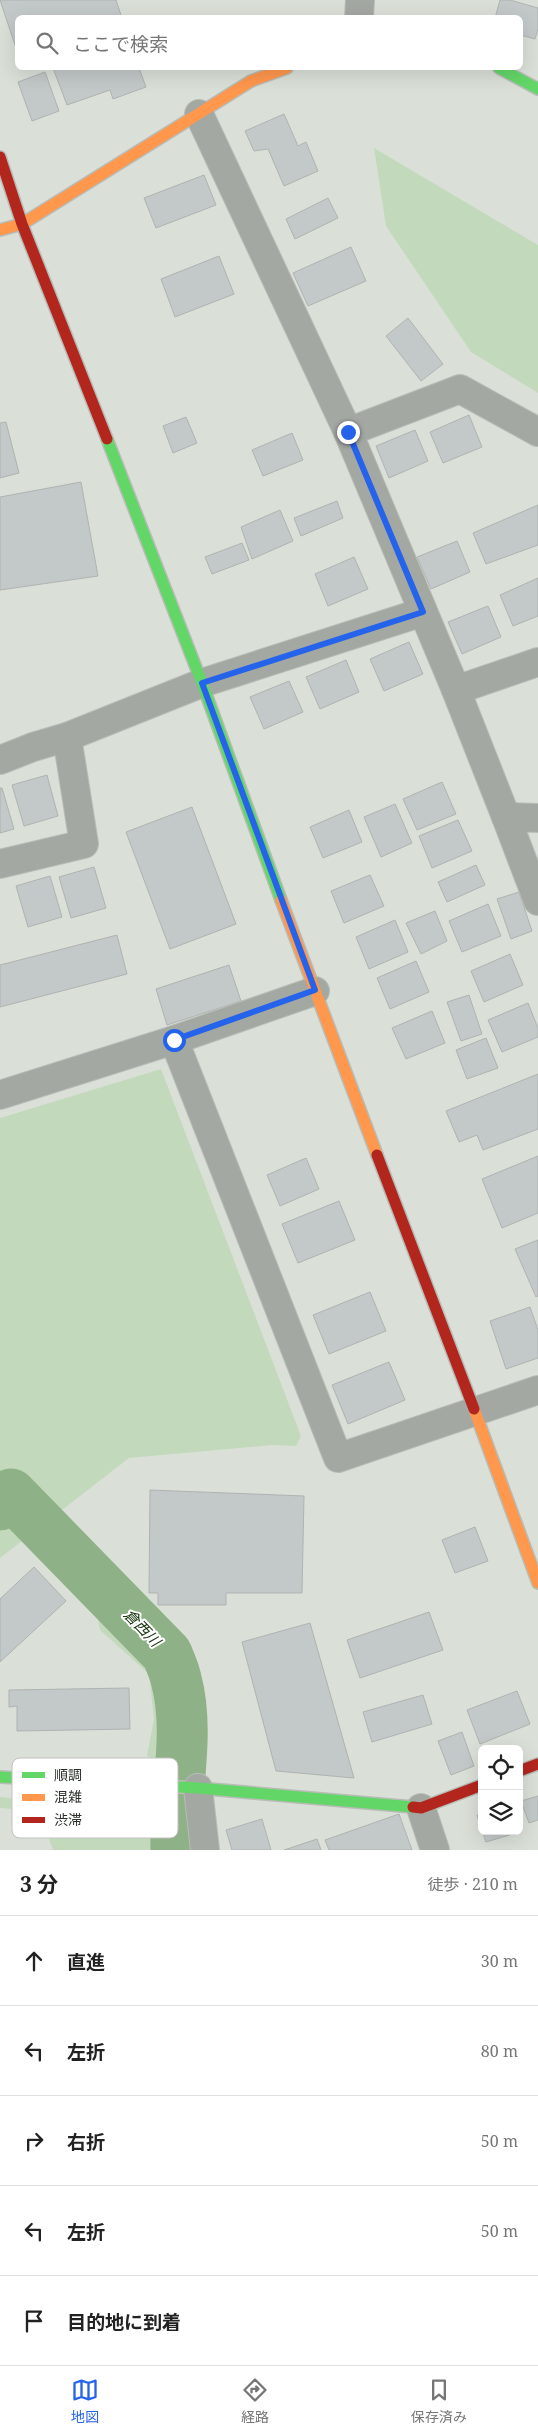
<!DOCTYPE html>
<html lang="ja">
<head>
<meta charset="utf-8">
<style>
	:root { --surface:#fff; --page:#f6f6f6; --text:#222; --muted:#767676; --line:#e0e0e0; --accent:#2563eb }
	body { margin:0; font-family:"Noto Serif","Noto Sans JP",serif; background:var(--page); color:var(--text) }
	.controls { position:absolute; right:15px; bottom:15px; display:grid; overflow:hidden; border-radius:8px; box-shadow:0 5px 20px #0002 }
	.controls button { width:45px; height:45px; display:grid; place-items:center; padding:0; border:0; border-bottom:1px solid var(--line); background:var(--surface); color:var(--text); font:25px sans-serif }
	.stop { position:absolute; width:15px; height:15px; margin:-11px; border:4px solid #2563eb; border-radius:50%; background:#fff }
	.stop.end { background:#2563eb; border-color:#fff; box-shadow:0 1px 5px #0008 }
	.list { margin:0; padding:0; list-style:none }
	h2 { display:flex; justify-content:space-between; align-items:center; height:65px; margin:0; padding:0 20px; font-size:21px }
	h2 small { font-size:16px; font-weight:400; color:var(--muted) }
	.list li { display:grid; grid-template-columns:32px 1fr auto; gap:15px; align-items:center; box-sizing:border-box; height:90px; padding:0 20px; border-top:1px solid var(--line) }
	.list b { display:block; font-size:19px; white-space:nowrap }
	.list em { font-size:16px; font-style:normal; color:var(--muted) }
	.icon { flex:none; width:28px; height:28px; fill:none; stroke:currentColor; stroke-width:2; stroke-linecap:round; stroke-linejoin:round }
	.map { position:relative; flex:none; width:538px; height:1850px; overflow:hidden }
	.search { position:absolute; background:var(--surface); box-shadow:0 5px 20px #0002; left:15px; right:15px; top:15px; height:55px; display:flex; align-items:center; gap:12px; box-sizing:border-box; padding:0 18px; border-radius:8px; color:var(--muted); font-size:19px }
	.sheet { height:515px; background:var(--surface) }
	nav { display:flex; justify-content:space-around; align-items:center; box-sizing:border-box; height:70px; border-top:1px solid var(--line); background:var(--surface); font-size:14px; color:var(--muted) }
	nav a { display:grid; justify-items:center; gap:2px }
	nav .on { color:var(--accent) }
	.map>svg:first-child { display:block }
	.green { fill:#c3d9bc }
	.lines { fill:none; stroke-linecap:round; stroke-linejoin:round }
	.river { stroke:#8fb187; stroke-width:51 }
	.building { fill:#c3c8c8; stroke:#afb3b2 }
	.street-casing { stroke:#b8bcb6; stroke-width:30 }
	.fast-casing { stroke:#b8bcb6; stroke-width:14 }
	.slow-casing { stroke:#b8bcb6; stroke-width:14 }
	.jam-casing { stroke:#b8bcb6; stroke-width:14 }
	.street { stroke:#a4a8a3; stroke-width:28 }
	.fast { stroke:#63d668; stroke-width:11 }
	.slow { stroke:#ff974d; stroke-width:11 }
	.jam { stroke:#b3261e; stroke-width:11 }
	.route { stroke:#2563eb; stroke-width:6 }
	.labels { text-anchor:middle; stroke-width:4; stroke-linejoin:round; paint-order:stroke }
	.water-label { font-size:15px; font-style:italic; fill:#13320a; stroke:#fff }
	.key { fill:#fff; stroke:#c0c1bf; stroke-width:1 }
	.key-label { font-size:14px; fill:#2c312b }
</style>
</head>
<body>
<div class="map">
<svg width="538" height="1850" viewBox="0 0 538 1850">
	<rect width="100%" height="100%" fill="#dae0d8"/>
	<g class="green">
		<polygon points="374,148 538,245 538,393 471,352 386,226"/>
		<polygon points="161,1069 301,1436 296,1446 273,1445 129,1458 0,1558 0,1118"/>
		<polygon points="104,1590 141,1610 176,1679 181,1719 161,1765 147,1756 154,1719 149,1674 100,1630 96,1609"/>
		<polygon points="0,1797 167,1813 168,1850 53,1850 39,1811 0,1808"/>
	</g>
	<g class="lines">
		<path class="river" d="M0 1505 11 1494 167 1654C170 1662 174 1670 176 1679 191 1734 174 1794 176 1850"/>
	</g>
	<g class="building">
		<polygon points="0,0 116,0 122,18 18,18 18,54"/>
		<polygon points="500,0 510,0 538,8 538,29 535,39 520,35 520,18 495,18"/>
		<polygon points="53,68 139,68 146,87 113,99 110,90 67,105"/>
		<polygon points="45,72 59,111 32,121 18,82"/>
		<polygon points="284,114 298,146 306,142 318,171 284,186 268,149 254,151 245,131"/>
		<polygon points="204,175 216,205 156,228 144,198"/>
		<polygon points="328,198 338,218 295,239 286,219"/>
		<polygon points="351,247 366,281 308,306 293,273"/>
		<polygon points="219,256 234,294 175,317 161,279"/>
		<polygon points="408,318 443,364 421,381 386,336"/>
		<polygon points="469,415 482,447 443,463 430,432"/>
		<polygon points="186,417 197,443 173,453 163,426"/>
		<polygon points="6,422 19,473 0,478 0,423"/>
		<polygon points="415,430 428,461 389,478 376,446"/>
		<polygon points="292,433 303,460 263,476 252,450"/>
		<polygon points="81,482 98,576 0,590 0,497"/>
		<polygon points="337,501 343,518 301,536 294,518"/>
		<polygon points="538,505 538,545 486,564 473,533"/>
		<polygon points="280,510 293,541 252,559 241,527"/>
		<polygon points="457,541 470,572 431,589 417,557"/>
		<polygon points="242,543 249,560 212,574 205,557"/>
		<polygon points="354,557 368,589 328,606 315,574"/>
		<polygon points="538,578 538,616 513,626 500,595"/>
		<polygon points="488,606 501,637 462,654 448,622"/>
		<polygon points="409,642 423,674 384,691 370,659"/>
		<polygon points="346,660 359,692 320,709 306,677"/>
		<polygon points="289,681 303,712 264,729 250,697"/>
		<polygon points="47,775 58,816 24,826 12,785"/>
		<polygon points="442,782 456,814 417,830 403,799"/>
		<polygon points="0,788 2,788 14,829 0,833"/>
		<polygon points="395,804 412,843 381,857 364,817"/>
		<polygon points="192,807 236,924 170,949 126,832"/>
		<polygon points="349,810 362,842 323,858 310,827"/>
		<polygon points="458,820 472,851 432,868 419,836"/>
		<polygon points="476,865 485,885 447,902 438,882"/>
		<polygon points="94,867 106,908 71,918 59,877"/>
		<polygon points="370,875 384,906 344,923 331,891"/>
		<polygon points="50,876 62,917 28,927 16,886"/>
		<polygon points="519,892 532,931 511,939 497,899"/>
		<polygon points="488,904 501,936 462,952 449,921"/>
		<polygon points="435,911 447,941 421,954 406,923"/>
		<polygon points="395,920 408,952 369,969 356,937"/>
		<polygon points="117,935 127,974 0,1007 0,965"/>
		<polygon points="510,954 523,985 484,1002 471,971"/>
		<polygon points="416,961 429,992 390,1009 377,978"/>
		<polygon points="229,965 241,1001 167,1025 156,989"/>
		<polygon points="469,995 482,1034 461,1041 447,1002"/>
		<polygon points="528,1003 538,1028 538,1037 502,1052 488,1020"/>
		<polygon points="432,1011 445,1043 406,1059 392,1028"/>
		<polygon points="486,1038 498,1068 467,1079 456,1050"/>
		<polygon points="538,1074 538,1129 483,1150 477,1135 459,1142 446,1111"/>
		<polygon points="538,1156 538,1213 502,1228 482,1179"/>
		<polygon points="306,1158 319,1189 280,1206 267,1175"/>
		<polygon points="339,1201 355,1240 298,1263 282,1224"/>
		<polygon points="538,1240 538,1296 536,1297 515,1249"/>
		<polygon points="370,1292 386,1331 329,1354 313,1315"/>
		<polygon points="530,1307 538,1330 538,1358 506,1369 490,1321"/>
		<polygon points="389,1362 405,1400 348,1424 332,1385"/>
		<polygon points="150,1490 304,1496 302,1593 226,1593 226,1605 158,1605 158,1593 149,1593"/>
		<polygon points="475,1527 488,1561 455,1573 442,1540"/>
		<polygon points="34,1567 66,1601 0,1662 0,1599"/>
		<polygon points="429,1612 443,1650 360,1678 347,1640"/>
		<polygon points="310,1623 354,1778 276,1771 242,1642"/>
		<polygon points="129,1688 130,1729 17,1731 17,1706 9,1707 9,1690"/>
		<polygon points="517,1691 530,1724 480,1744 467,1710"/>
		<polygon points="423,1695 432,1724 372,1742 363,1712"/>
		<polygon points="462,1732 474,1766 451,1775 438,1741"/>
		<polygon points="538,1796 538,1820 529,1823 521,1801"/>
		<polygon points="399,1814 412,1850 329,1850 325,1840"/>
		<polygon points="482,1814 482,1831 477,1815"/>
		<polygon points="262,1819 271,1850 232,1850 226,1830"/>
		<polygon points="482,1831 515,1831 516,1833 486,1842"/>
		<polygon points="317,1839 321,1850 284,1850"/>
	</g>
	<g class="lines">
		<g class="street-casing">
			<g id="street">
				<polyline points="359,18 360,0"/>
				<polyline points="199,114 348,432 456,690 538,662"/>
				<polyline points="348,432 460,389 538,432"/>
				<polyline points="456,690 506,817"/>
				<polyline points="0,760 33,747 67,737"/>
				<polyline points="538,818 506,817 538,901"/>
				<polyline points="0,864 84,844 67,737 202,683 423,612"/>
				<polyline points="174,1040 338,1458 538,1390"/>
				<polyline points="0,1095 174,1040 315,991"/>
				<polyline points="198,1788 205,1850"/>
				<polyline points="421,1808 435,1850"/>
			</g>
		</g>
		<g class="fast-casing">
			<g id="fast">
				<polyline points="499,68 538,89"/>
				<polyline points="107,439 202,683 281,900"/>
				<polyline points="0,1777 198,1788 413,1807"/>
			</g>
		</g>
		<g class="slow-casing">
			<g id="slow">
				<polyline points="0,230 22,224 251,81 287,68"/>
				<polyline points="281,900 377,1155"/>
				<polyline points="474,1409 538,1583"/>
			</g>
		</g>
		<g class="jam-casing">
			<g id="jam">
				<polyline points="0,157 22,224 107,439"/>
				<polyline points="377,1155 474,1409"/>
				<polyline points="519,1771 538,1764"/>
				<polyline points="413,1807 421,1808 482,1785"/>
			</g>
		</g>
		<use href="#street" class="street"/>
		<use href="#fast" class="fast"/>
		<use href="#slow" class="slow"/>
		<use href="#jam" class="jam"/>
	</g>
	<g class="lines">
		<polyline class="route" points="174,1040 315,990 202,683 423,612 348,432"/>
	</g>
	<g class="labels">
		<g class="water-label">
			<text transform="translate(142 1628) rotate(46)" y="5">倉西川</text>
		</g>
	</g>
	<rect x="12" y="1758" width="166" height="80" rx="8" class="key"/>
	<rect x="22" y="1772" width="23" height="6" fill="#63d668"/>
	<rect x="22" y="1794" width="23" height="7" fill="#ff974d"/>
	<rect x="22" y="1817" width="23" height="6" fill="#b3261e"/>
	<g class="key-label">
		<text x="54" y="1780">順調</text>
		<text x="54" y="1802">混雑</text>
		<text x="54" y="1825">渋滞</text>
	</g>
</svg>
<div class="controls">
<button><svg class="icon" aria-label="locate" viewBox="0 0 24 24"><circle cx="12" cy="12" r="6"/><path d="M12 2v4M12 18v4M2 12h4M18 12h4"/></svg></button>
<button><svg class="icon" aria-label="layers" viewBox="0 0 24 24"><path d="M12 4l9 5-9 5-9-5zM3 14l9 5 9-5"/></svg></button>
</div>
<div class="stop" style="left:174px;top:1040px"></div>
<div class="stop end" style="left:348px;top:432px"></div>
<div class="search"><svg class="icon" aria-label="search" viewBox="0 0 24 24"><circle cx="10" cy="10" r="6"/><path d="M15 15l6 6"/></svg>ここで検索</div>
</div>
<section class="sheet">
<h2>3 分<small>徒歩 · 210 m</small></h2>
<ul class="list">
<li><svg class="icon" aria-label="ahead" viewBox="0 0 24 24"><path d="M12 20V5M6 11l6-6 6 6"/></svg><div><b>直進</b></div><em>30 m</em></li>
<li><svg class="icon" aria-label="left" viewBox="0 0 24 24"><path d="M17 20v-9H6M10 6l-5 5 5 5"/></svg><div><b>左折</b></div><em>80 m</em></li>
<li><svg class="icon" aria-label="right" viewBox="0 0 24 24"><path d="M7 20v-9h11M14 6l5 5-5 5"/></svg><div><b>右折</b></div><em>50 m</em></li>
<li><svg class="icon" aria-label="left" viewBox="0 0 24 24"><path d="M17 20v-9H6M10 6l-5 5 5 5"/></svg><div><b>左折</b></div><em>50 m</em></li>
<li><svg class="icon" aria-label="arrive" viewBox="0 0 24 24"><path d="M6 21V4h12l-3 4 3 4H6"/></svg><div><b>目的地に到着</b></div></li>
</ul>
</section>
<nav>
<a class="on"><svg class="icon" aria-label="map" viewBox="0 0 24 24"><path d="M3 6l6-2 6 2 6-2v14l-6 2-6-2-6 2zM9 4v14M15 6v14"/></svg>地図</a>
<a><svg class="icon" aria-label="directions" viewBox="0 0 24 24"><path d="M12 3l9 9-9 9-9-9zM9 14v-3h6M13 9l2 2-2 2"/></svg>経路</a>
<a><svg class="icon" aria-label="saved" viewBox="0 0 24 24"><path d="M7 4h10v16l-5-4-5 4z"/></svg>保存済み</a>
</nav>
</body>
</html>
